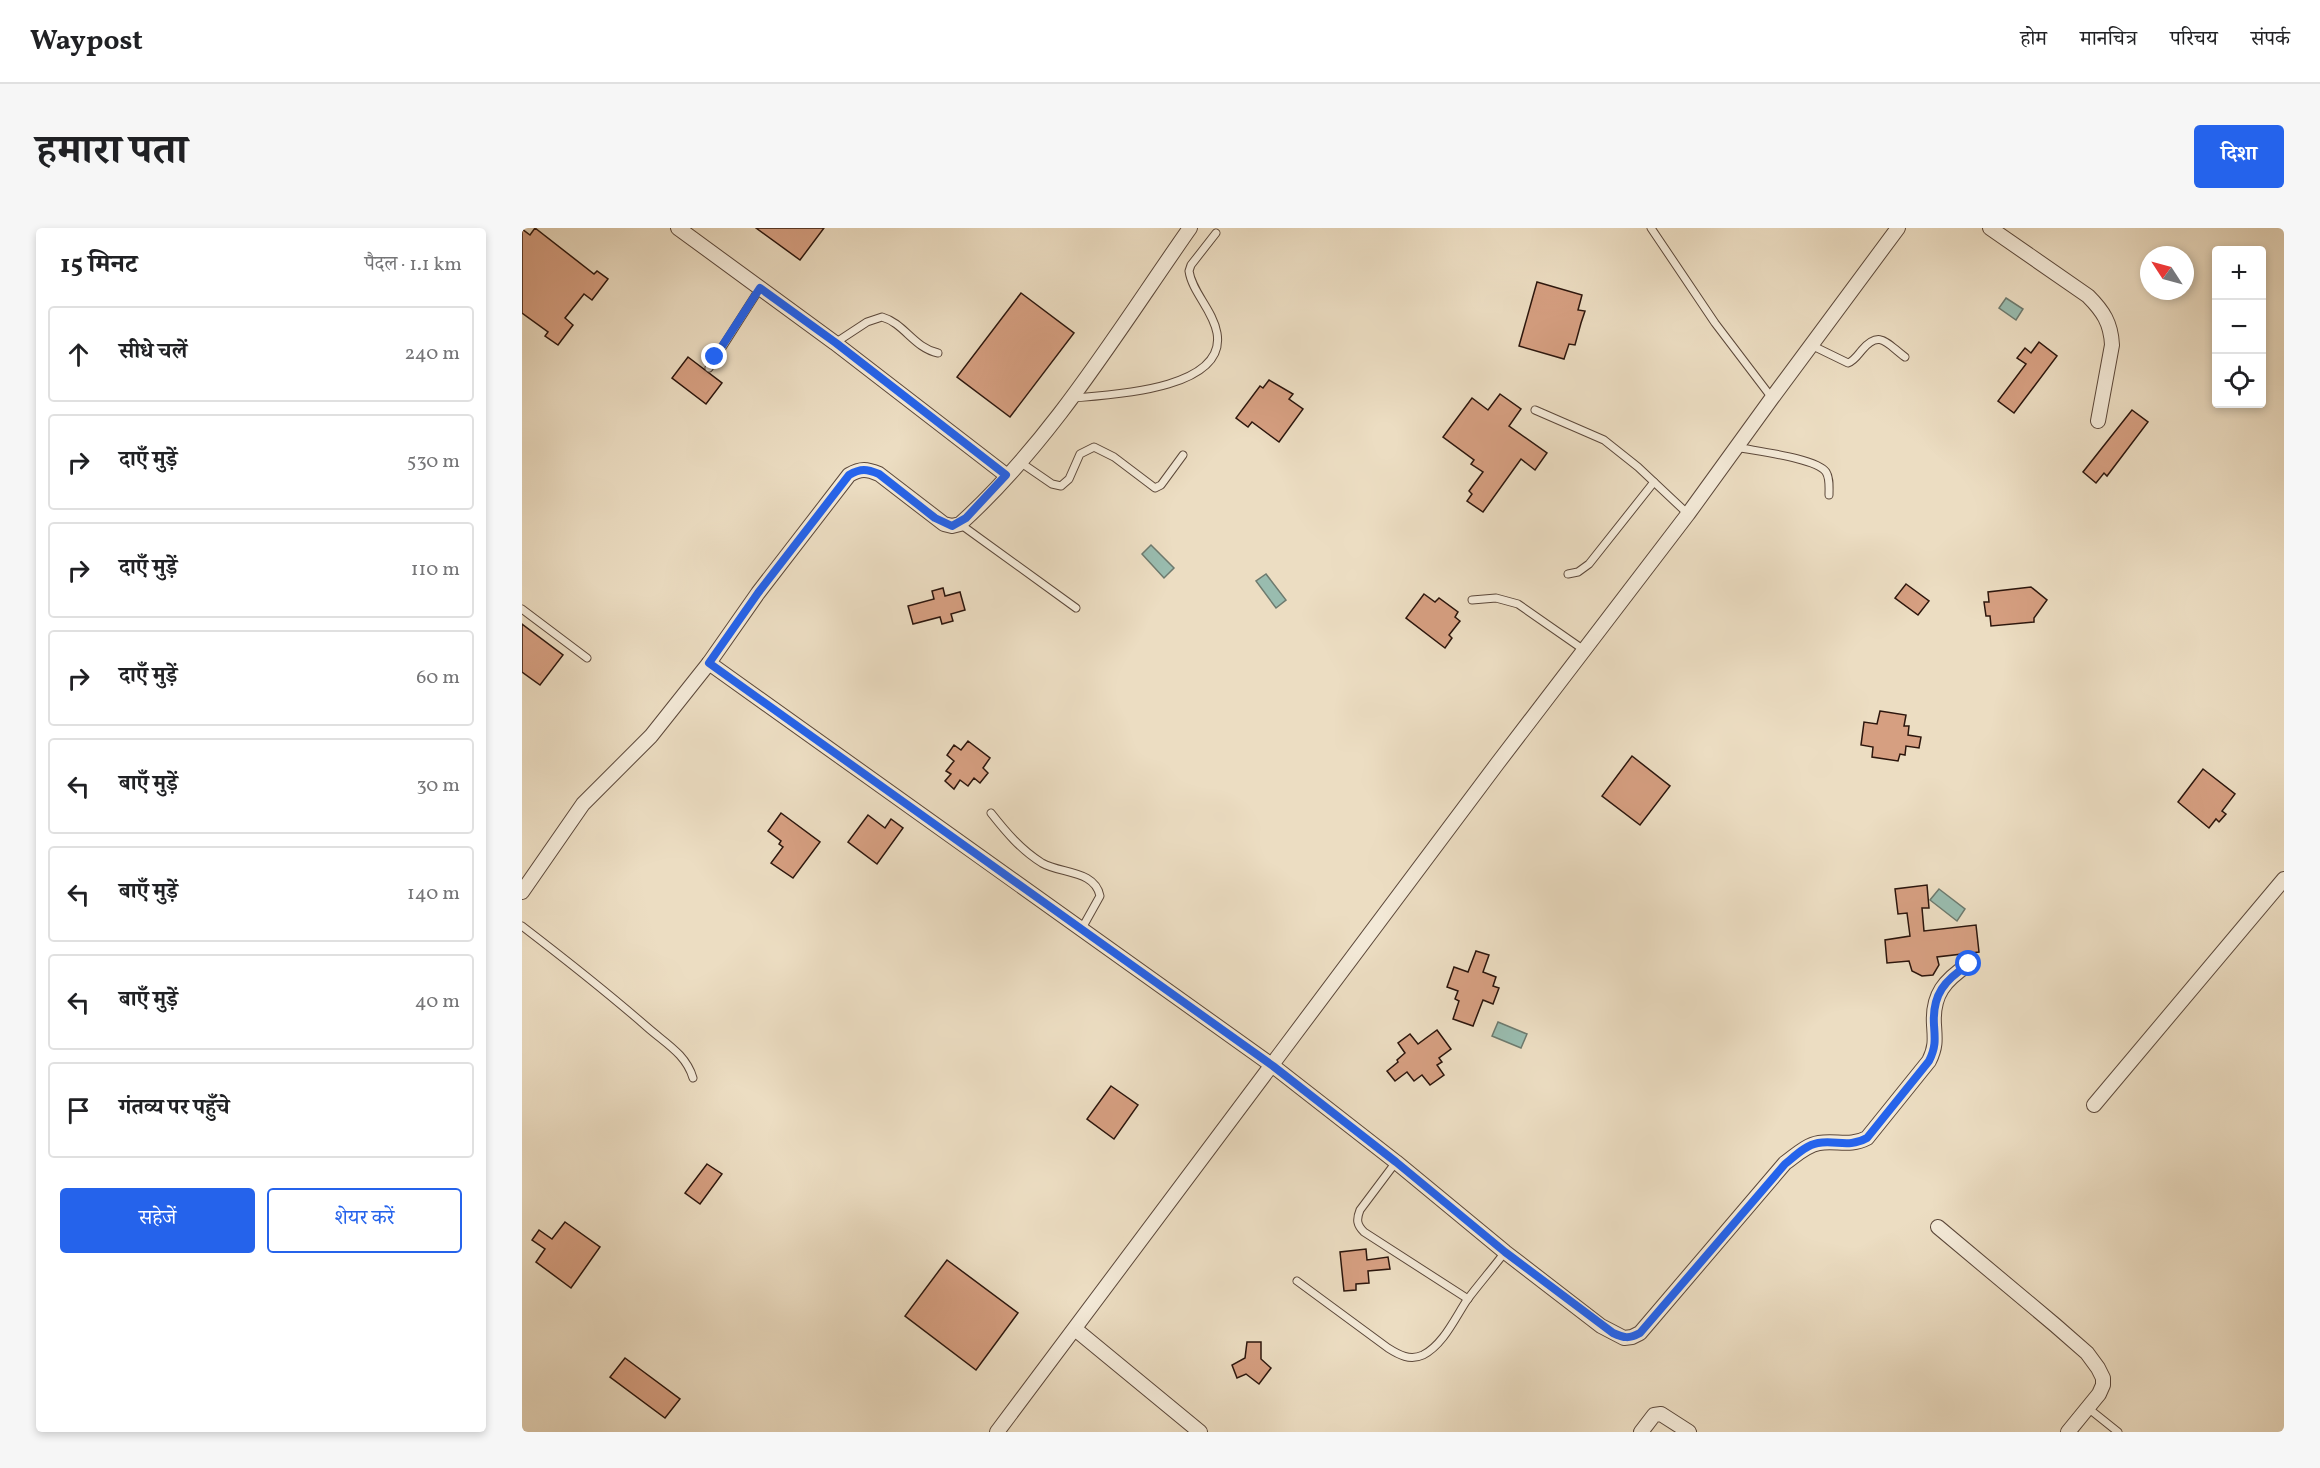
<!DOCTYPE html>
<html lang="hi">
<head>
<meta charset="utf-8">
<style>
	:root { --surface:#fff; --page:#f6f6f6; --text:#202124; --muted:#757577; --line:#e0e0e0; --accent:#2563eb }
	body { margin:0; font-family:Vollkorn,"Noto Serif Devanagari",serif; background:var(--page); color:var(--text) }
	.controls { position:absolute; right:18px; top:18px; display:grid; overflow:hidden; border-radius:6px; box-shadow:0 3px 9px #0003 }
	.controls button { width:54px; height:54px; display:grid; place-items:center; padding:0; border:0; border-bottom:2px solid var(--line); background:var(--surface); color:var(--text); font:30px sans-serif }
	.compass { position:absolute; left:1618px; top:18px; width:54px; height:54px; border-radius:50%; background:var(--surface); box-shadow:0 3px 9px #0003; rotate:306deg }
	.stop { position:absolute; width:18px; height:18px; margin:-14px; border:4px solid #2563eb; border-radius:50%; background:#fff }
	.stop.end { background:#2563eb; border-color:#fff; box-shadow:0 2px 6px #0008 }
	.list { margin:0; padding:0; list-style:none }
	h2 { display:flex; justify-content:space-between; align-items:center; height:78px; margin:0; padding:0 24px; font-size:26px }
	h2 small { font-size:20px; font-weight:400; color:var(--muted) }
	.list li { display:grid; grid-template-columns:39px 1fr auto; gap:18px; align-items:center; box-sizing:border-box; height:96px; margin:0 12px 12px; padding:0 12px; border:2px solid var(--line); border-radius:6px }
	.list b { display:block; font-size:22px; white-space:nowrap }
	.list em { font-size:20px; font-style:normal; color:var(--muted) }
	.actions { display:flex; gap:12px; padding:18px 24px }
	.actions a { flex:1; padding:14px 0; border:2px solid var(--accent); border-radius:6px; text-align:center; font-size:21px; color:var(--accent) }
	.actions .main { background:var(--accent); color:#fff }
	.icon { flex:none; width:33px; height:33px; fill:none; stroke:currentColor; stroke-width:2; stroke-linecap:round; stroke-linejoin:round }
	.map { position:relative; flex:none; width:1762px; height:1204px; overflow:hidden; border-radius:6px }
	header { display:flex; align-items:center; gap:36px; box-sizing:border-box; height:84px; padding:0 30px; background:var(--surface); border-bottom:2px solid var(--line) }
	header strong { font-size:28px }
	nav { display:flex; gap:33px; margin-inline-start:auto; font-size:21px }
	.intro { display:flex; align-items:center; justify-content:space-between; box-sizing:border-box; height:144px; padding:0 36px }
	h1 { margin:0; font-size:42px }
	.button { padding:15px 27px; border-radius:6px; background:var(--accent); color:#fff; font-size:21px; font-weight:700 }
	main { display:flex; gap:36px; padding:0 36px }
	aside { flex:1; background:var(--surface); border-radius:6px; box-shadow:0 3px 9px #0003 }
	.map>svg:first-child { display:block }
	.water { fill:#99bcaf; stroke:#6d7a6e; stroke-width:1.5 }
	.building { fill:#d69f81; stroke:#2c160d; stroke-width:1.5 }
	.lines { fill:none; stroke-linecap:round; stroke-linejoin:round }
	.lane-casing { stroke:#5c483a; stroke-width:9 }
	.street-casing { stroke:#5c483a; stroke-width:16 }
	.lane { stroke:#f3e9d7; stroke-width:7 }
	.street { stroke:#f3e9d7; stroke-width:14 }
	.route { stroke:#2563eb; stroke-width:8 }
</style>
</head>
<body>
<header>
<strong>Waypost</strong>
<nav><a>होम</a><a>मानचित्र</a><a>परिचय</a><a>संपर्क</a></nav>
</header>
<div class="intro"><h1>हमारा पता</h1><a class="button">दिशा</a></div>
<main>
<aside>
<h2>15 मिनट<small>पैदल · 1.1 km</small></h2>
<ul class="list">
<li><svg class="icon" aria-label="ahead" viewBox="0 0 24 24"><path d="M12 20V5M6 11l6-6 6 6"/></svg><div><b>सीधे चलें</b></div><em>240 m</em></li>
<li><svg class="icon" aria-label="right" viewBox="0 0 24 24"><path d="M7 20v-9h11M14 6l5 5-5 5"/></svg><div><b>दाएँ मुड़ें</b></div><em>530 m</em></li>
<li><svg class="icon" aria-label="right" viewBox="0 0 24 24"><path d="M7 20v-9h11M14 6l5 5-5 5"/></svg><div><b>दाएँ मुड़ें</b></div><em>110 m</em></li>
<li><svg class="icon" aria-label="right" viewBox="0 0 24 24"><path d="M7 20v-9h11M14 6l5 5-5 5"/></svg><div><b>दाएँ मुड़ें</b></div><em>60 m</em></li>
<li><svg class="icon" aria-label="left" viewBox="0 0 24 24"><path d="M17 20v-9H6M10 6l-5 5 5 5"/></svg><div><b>बाएँ मुड़ें</b></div><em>30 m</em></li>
<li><svg class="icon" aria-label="left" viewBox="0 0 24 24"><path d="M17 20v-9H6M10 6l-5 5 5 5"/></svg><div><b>बाएँ मुड़ें</b></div><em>140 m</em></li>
<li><svg class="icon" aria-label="left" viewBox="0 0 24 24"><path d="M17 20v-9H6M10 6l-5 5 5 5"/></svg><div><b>बाएँ मुड़ें</b></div><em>40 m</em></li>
<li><svg class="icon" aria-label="arrive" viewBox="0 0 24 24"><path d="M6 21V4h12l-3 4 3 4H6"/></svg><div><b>गंतव्य पर पहुँचे</b></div></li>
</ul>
<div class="actions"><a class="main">सहेजें</a><a>शेयर करें</a></div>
</aside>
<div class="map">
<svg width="1762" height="1204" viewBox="0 0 1762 1204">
	<rect width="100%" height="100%" fill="#ecddc2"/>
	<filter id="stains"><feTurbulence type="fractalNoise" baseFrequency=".00333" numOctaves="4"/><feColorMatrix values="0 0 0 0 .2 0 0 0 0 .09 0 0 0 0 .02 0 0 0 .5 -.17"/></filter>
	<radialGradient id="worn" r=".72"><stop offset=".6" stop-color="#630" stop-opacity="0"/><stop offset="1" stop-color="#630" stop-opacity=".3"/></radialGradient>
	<g class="water">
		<polygon points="1484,70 1501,81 1494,92 1477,80"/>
		<polygon points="629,317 652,340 642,350 620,326"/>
		<polygon points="744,346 764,372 754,380 734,353"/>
		<polygon points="1417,661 1443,681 1435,693 1408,672"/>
		<polygon points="976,794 1005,806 999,820 970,808"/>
	</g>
	<g class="building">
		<polygon points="13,0 72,46 75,43 86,51 70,72 62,66 43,90 51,97 36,117 23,108 26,104 0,85 0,1 8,7"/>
		<polygon points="234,0 302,0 278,32"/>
		<polygon points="1015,54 1060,67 1056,82 1063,83 1059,95 1053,117 1047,116 1042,131 997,118"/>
		<polygon points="499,65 552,105 488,189 435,149"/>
		<polygon points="1517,114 1535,128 1492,185 1476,173 1504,136 1495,130 1503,120 1509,125"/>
		<polygon points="166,129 200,155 184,176 150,150"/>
		<polygon points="747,152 771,166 767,171 781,181 757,214 730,194 726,199 714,190 738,158 741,160"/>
		<polygon points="978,166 999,181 987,198 1025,225 1013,242 999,231 961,284 945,273 950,266 947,263 961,244 949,236 952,232 921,209 950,170 966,182"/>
		<polygon points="1610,182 1626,194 1585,248 1582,245 1574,255 1561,244"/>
		<polygon points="1384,356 1407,373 1396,387 1373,370"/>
		<polygon points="1509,359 1525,372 1512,390 1512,394 1469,398 1468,388 1464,388 1462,374 1467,374 1466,364"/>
		<polygon points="421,360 423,368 438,364 443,382 429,386 431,393 420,396 418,389 391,396 386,378 412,371 410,363"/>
		<polygon points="902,366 913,374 917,370 936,384 933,389 938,393 927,407 930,410 923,420 884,390"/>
		<polygon points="0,396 41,427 18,457 0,444"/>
		<polygon points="1358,483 1384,487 1382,498 1387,498 1386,507 1399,509 1397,520 1384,518 1383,527 1378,526 1376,533 1350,529 1351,519 1339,517 1342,494 1355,496"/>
		<polygon points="446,513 468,530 461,540 466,545 458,555 452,550 446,558 438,552 432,561 423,553 429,546 424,543 432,533 425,527 432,517 439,522"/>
		<polygon points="1110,528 1148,558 1118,597 1080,568"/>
		<polygon points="1681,541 1713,566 1700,583 1704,586 1697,594 1694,591 1687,600 1656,574"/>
		<polygon points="259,585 298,614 271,650 249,635 261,619 257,616 259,613 246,603"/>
		<polygon points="346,587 363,600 369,591 381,600 355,636 326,614"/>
		<polygon points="1405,657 1407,680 1400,680 1402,703 1454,697 1457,724 1415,729 1417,737 1411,747 1400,748 1390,743 1387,733 1365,735 1363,712 1388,708 1385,685 1376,686 1373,661"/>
		<polygon points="954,723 967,727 961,744 974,749 971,758 977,760 971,776 961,772 951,798 931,791 937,773 933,771 936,763 925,759 932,739 946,744"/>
		<polygon points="915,802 929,821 917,830 920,834 915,837 922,847 908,857 900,847 892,853 885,844 873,853 865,843 876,834 875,832 883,825 876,815 888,806 896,816"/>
		<polygon points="589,858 616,877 592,911 565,891"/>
		<polygon points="185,936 200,946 178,976 163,965"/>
		<polygon points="43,994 78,1019 49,1060 14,1034 23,1021 10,1012 17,1002 30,1011"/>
		<polygon points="844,1021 845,1032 866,1029 868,1041 846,1043 847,1055 834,1056 834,1062 822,1063 818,1024"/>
		<polygon points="425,1032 496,1085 454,1142 383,1088"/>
		<polygon points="725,1114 739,1114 739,1131 749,1140 737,1156 724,1146 715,1150 710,1137 723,1130"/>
		<polygon points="103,1130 158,1171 143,1190 88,1149"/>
	</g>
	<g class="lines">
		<g class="lane-casing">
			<g id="lane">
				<polyline points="1129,0 1193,95 1250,170"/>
				<path d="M313 115 345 94 360 89C382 95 392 120 416 125"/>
				<path d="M1289 117 1326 135C1332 133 1335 128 1340 122 1358 101 1365 116 1383 129"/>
				<polyline points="187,140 238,60"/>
				<path d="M551 170C587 167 705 162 695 105 691 82 670 64 667 43L669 37 694 5"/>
				<polyline points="1013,182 1082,212 1116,239 1166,286"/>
				<path d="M1214 219C1232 223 1295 230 1304 244 1308 250 1307 259 1307 267"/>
				<polyline points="498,234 530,256 539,258 547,251 558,226 572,219 592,229 633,260 639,257 661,227"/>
				<polyline points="438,296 554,380"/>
				<polyline points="1046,346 1056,344 1067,336 1132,254"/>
				<polyline points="950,372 974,370 996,376 1062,422"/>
				<polyline points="0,381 65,430"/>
				<path d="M469 585C484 604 499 622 520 635 539 646 573 642 578 668L559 702"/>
				<path d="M0 698C43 731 85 764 125 799 143 815 164 826 171 850"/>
				<path d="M874 934 838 982C834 992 835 997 842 1004L946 1071"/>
				<path d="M775 1053 866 1120C877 1127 888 1133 901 1127 921 1117 933 1090 945 1072 957 1056 971 1040 983 1024"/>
				<polyline points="1566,1180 1596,1204"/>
			</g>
		</g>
		<g class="street-casing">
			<g id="street">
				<polyline points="156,0 313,115 484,247"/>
				<path d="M1468 0 1566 68C1581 83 1589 95 1590 117L1576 193"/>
				<path d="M187 435 751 838 874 934 983 1024 1079 1098 1102 1110 1110 1109 1118 1105 1263 935C1273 928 1284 917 1297 915 1314 912 1328 919 1345 910L1407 833C1414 819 1413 811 1412 797 1410 766 1423 752 1447 736"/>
				<path d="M0 664 61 576 129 508 187 435 236 365 327 247C339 240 345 241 357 246L422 296 430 298 438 296C530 213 597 101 668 0"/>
				<polyline points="1572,877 1762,651"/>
				<polyline points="1416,999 1533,1097 1565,1125 1576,1140 1581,1150 1581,1157 1577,1166 1546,1204"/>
				<polyline points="553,1101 678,1204"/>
				<polyline points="475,1204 975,536 1166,286 1250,170 1376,0"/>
				<polyline points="1119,1204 1132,1187 1139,1186 1167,1204"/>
			</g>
		</g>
		<use href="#lane" class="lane"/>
		<use href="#street" class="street"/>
	</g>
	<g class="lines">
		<path class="route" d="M193 129 238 60 314 115 484 247 444 290 430 298 413 290 357 246C345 241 339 240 327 247L236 365 187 435 751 838 874 934 983 1024 1091 1105C1102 1110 1107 1111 1118 1105L1263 936C1273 928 1284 917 1296 915 1314 912 1327 920 1345 910L1407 833C1414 819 1413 811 1412 797 1410 766 1423 752 1447 736"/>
	</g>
	<rect width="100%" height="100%" filter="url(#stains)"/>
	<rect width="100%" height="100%" fill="url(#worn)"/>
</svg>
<div class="controls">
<button>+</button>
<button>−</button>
<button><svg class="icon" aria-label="locate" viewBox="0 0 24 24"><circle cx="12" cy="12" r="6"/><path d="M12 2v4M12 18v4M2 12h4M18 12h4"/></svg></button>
</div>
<svg class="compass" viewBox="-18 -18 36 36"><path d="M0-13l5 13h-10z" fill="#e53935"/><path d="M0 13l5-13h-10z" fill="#757577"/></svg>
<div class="stop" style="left:1447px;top:736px"></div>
<div class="stop end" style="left:193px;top:129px"></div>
</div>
</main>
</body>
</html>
